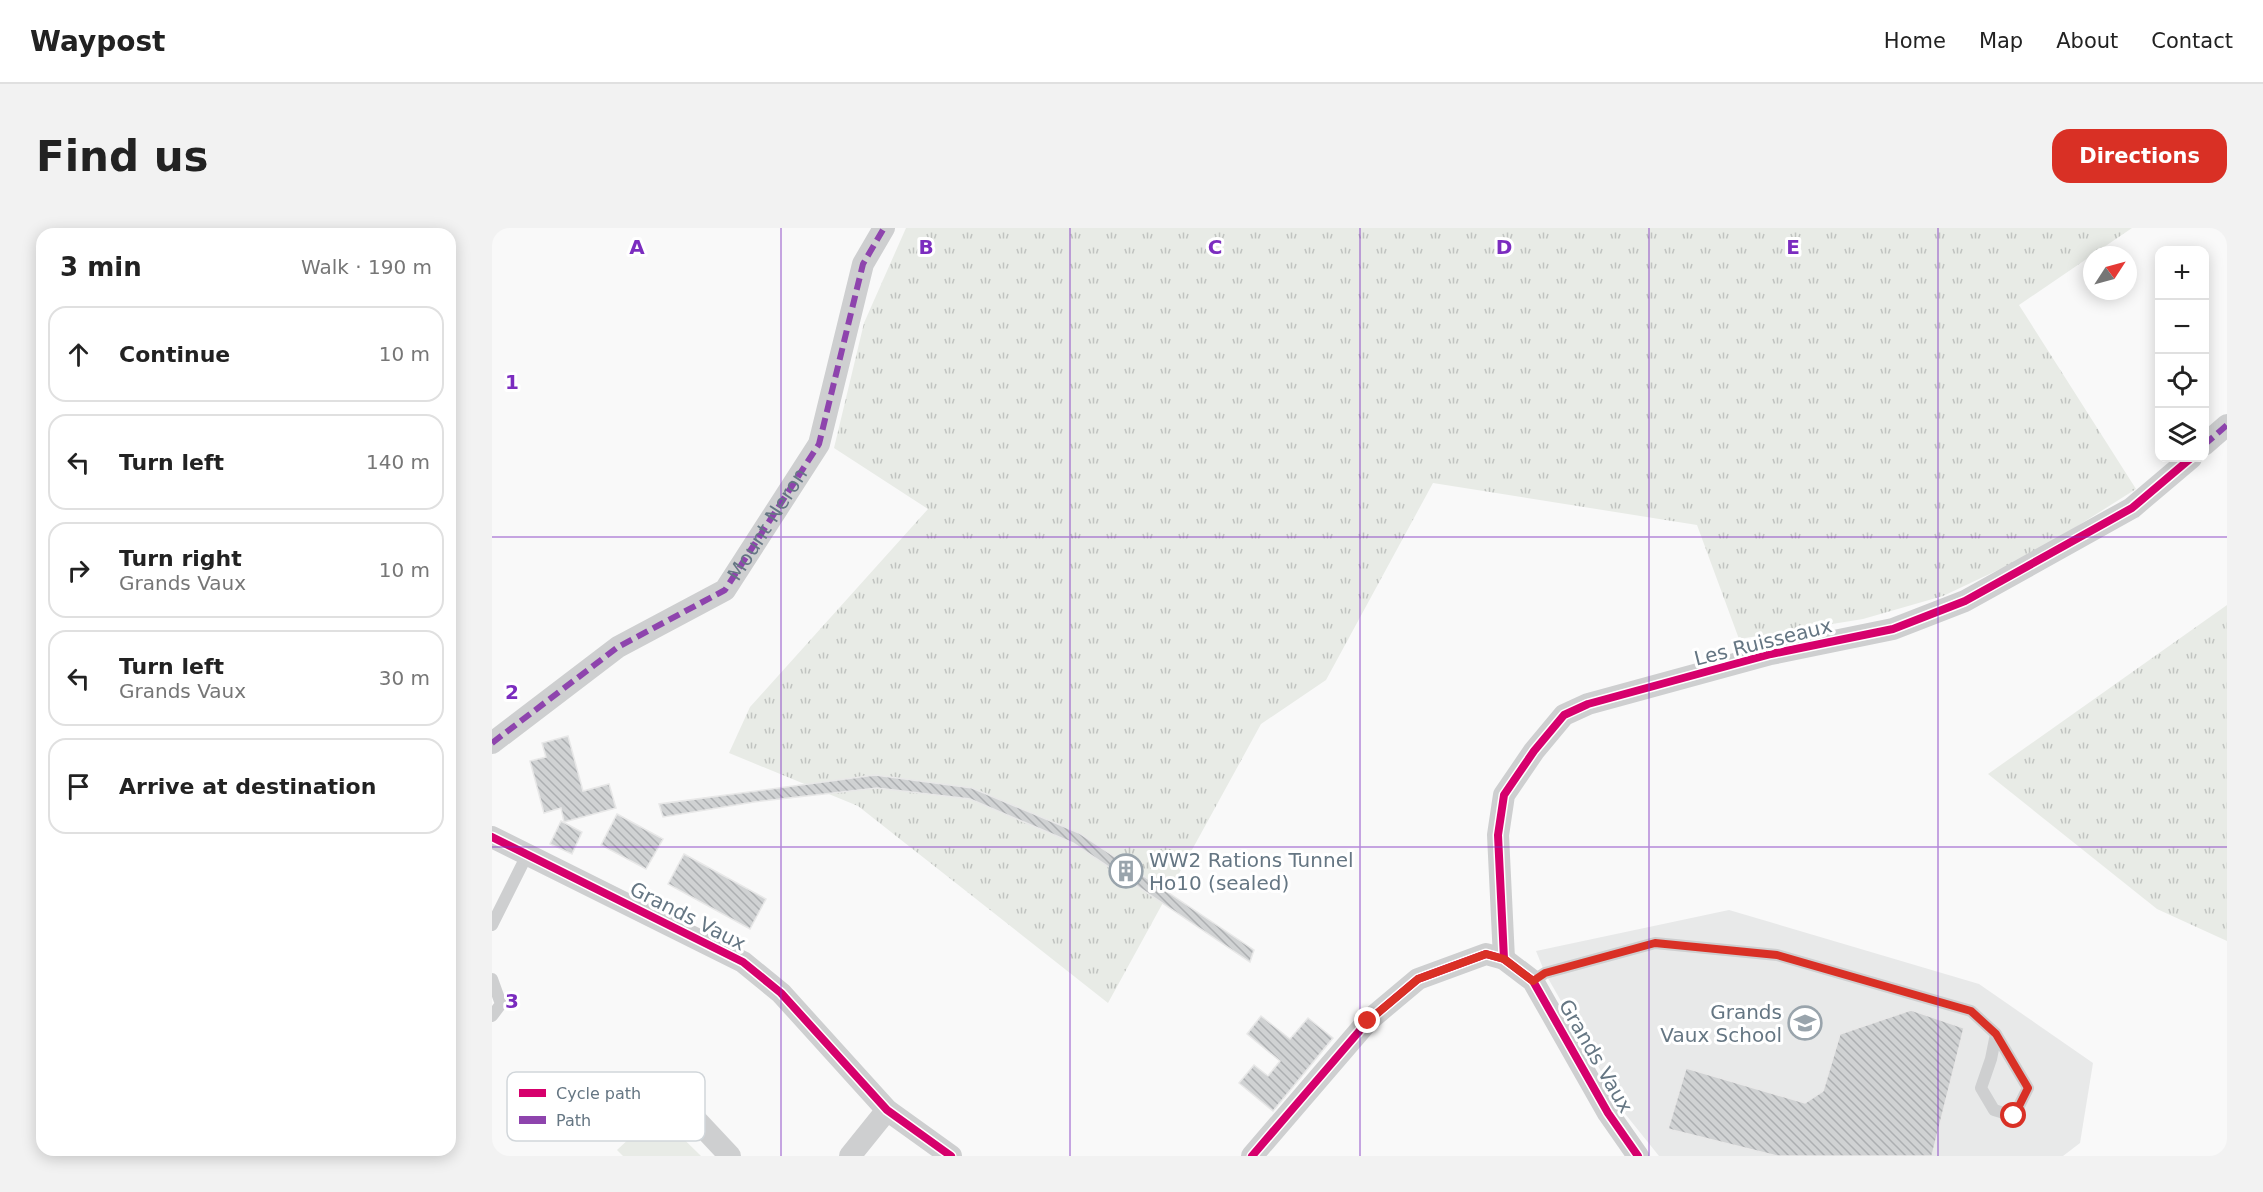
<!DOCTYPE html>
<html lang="en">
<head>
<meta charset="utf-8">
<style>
	:root { --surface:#fff; --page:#f2f2f2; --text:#222; --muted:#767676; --line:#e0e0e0; --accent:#d93025 }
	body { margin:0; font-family:"DejaVu Sans",sans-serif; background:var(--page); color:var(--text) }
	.controls { position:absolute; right:18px; top:18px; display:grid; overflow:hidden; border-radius:12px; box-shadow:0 3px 15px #0003 }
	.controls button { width:54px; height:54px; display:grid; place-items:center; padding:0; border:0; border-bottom:2px solid var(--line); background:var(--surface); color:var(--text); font:30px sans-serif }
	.compass { position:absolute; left:1591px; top:18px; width:54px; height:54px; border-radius:50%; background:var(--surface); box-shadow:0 3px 15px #0003; rotate:54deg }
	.stop { position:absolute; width:18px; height:18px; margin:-14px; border:4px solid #d93025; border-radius:50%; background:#fff }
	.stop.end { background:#d93025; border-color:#fff; box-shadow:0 2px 6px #0008 }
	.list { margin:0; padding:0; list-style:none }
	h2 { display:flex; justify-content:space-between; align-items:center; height:78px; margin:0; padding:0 24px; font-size:26px }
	h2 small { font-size:20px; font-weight:400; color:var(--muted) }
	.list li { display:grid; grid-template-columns:39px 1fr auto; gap:18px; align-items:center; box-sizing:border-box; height:96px; margin:0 12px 12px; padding:0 12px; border:2px solid var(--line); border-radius:18px }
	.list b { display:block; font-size:22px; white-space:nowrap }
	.list p { margin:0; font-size:20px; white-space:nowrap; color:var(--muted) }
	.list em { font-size:20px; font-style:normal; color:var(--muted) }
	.icon { flex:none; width:33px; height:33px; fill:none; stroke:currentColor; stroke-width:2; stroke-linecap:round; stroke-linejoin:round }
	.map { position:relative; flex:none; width:1735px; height:928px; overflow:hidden; border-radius:18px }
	header { display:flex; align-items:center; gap:36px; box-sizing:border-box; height:84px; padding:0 30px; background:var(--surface); border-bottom:2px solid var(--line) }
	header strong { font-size:28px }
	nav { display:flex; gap:33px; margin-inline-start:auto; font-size:21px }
	.intro { display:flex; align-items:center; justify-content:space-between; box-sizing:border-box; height:144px; padding:0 36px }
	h1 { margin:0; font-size:42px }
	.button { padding:15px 27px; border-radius:18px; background:var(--accent); color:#fff; font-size:21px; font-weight:700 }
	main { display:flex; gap:36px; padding:0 36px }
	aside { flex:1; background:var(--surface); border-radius:18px; box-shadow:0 3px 15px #0003 }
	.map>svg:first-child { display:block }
	.built { fill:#e8e9e9 }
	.grass { fill:url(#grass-tufts) }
	.pitch { fill:#e8ebe6 }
	.building { fill:url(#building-back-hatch); stroke:#e8e8e8; stroke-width:1.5 }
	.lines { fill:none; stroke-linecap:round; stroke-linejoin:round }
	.service { stroke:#cecfd0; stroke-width:12 }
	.minor { stroke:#cecfd0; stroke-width:22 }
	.quiet { stroke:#8e44ad; stroke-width:6; stroke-dasharray:12 6; stroke-linecap:butt }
	.cycleway-casing { stroke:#fff; stroke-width:11 }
	.cycleway { stroke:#d6006c; stroke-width:8 }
	.route { stroke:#d93025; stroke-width:8 }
	.grid { fill:none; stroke:#7b2cbf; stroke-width:1.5; stroke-opacity:0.55 }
	.labels { text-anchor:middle; stroke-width:6; stroke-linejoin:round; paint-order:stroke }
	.street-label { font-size:20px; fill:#657683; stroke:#fff }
	.poi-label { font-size:20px; fill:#657683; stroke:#fff; text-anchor:start }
	.key { fill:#fff; stroke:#d1d6da; stroke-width:1.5 }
	.key-label { font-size:16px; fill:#657683 }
	.grid-label { font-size:20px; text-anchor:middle; font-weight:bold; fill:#7b2cbf; stroke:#fff; stroke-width:6; stroke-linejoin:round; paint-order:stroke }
</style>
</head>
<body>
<header>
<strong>Waypost</strong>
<nav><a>Home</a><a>Map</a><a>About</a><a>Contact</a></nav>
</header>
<div class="intro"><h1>Find us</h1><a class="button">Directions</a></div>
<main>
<aside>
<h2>3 min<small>Walk · 190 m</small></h2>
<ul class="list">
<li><svg class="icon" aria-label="ahead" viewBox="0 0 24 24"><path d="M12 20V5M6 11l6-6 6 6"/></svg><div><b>Continue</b></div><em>10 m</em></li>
<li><svg class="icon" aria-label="left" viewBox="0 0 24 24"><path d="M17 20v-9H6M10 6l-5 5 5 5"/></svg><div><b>Turn left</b></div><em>140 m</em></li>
<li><svg class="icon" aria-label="right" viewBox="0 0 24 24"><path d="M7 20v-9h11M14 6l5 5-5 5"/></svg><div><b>Turn right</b><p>Grands Vaux</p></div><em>10 m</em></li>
<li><svg class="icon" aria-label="left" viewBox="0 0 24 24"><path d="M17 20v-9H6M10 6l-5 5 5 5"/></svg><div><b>Turn left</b><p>Grands Vaux</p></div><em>30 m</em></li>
<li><svg class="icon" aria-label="arrive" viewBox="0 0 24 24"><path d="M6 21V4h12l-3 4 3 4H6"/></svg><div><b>Arrive at destination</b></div></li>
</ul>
</aside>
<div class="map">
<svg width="1735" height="928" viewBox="0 0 1735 928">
	<defs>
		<pattern id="grass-tufts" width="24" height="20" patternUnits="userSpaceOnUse" patternTransform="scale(1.5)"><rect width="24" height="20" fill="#e8ebe6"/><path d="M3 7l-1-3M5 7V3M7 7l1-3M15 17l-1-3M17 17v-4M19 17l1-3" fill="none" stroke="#c0c3c0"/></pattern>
		<pattern id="building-back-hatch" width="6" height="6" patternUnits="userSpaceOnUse" patternTransform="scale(1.5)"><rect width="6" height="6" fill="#d0d2d3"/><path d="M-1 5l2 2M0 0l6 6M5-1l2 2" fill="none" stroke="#acafb1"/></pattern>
	</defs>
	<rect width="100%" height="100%" fill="#f9f9f9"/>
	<polygon class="built" points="1237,682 1487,756 1601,835 1588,915 1571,928 1167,928 1134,887 1053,745 1044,723"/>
	<g class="grass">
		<polygon points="414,0 1640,0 1527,77 1644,261 1546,323 1451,368 1371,391 1247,411 1205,297 941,255 834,452 769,496 616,775 366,578 237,525 258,479 436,281 342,220 372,95"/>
		<polygon points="1735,377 1735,713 1665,681 1496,546"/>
	</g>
	<polygon class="pitch" points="165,885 209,928 131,928 125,922"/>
	<g class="building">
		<polygon points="76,508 91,563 117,556 124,580 72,594 69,580 52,585 38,533 54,529 50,515"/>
		<polygon points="383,547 480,560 587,605 762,722 758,734 581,615 478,571 385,560 262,574 171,589 167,576"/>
		<polygon points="125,586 171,611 154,641 109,617"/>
		<polygon points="69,593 90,604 80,626 58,616"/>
		<polygon points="192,626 274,671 258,701 176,656"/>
		<polygon points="1419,782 1472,800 1440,928 1285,928 1176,901 1194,840 1313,875 1331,863 1348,806"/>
		<polygon points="769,788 798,811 816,790 841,810 781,883 747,855 762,837 776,848 788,833 755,806"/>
	</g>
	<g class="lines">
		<g class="service">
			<polyline points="0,697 35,627"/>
			<polyline points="0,751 9,776 0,788"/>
			<polyline points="1041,753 1053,745 1163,715 1285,727 1479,783 1504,806 1536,860 1522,888 1502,882 1489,860 1499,831 1504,806"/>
		</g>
		<g class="minor">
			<polyline points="1712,217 1735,197"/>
			<path id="s1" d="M0 515 126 419 233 362 327 216 371 36 392 0"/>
			<polyline points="0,609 251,734 289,765 395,882 459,928"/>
			<polyline points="1012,731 1006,607 1012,567 1042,523 1072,487 1096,476 1279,426 1401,401 1473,373 1640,280 1699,230"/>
			<polyline points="178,864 238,928"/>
			<polyline points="358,928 395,882"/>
			<polyline points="760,928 876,793 926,751 994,726 1012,731 1041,753 1116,885 1146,928"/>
		</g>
		<g class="quiet">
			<polyline points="1712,217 1735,197"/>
			<polyline points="0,515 126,419 233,362 327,216 371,36 392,0"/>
		</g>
		<g class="cycleway-casing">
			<g id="cycleway">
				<polyline points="0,609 251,734 289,765 395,882 459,928"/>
				<polyline points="1012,731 1006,607 1012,567 1042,523 1072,487 1096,476 1279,426 1401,401 1473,373 1640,280 1699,230"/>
				<polyline points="760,928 876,793 926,751 994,726 1012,731 1041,753 1116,885 1146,928"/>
			</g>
		</g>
		<use href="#cycleway" class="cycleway"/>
	</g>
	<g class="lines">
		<polyline class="route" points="876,793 926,751 994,726 1012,731 1041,753 1053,745 1163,715 1285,727 1479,783 1504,806 1536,860 1522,888"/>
	</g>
	<path class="grid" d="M289 0V928M578 0V928M868 0V928M1157 0V928M1446 0V928M0 309H1735M0 619H1735"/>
	<defs>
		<g id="building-ring" transform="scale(1.725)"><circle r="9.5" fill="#fff" stroke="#99a4ac" stroke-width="1.5"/><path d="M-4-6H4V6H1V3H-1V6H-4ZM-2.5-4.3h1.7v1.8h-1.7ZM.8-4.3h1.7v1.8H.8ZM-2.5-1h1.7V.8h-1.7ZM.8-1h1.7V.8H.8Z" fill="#99a4ac"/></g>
		<g id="school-ring" transform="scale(1.725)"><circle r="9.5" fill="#fff" stroke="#99a4ac" stroke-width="1.5"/><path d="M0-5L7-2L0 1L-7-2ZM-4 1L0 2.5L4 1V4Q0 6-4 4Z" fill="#99a4ac"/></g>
	</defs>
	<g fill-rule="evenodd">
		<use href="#building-ring" x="634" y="643"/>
		<use href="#school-ring" x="1313" y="795"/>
	</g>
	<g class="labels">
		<g class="street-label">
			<text dy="7" stroke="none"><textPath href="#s1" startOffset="358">Mount Neron</textPath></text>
			<text transform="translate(1271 414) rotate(-14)" y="7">Les Ruisseaux</text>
			<text transform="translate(196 688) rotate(27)" y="7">Grands Vaux</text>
			<text transform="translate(1104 828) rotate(60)" y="7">Grands Vaux</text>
		</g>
		<g class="poi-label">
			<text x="657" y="639">WW2 Rations Tunnel<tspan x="657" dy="23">Ho10 (sealed)</tspan></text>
			<text x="1290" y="791" text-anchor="end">Grands<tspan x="1290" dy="23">Vaux School</tspan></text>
		</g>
	</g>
	<rect x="15" y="844" width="198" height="69" rx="9" class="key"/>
	<rect x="27" y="861" width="27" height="8" fill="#d6006c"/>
	<rect x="27" y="888" width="27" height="8" fill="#8e44ad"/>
	<g class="key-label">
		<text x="64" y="871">Cycle path</text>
		<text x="64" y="898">Path</text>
	</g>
	<g class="grid-label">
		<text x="145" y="26">A</text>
		<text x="434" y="26">B</text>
		<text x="723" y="26">C</text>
		<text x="1012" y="26">D</text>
		<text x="1301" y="26">E</text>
		<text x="20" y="161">1</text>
		<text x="20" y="471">2</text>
		<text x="20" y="780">3</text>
	</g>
</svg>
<div class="controls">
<button>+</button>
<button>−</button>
<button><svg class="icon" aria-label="locate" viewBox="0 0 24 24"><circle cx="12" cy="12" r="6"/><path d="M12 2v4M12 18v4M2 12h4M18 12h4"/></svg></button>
<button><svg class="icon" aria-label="layers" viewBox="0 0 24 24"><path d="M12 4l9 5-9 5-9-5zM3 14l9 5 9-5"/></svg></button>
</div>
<svg class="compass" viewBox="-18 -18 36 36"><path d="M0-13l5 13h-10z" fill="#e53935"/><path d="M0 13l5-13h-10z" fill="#767676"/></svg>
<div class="stop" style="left:1522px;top:888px"></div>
<div class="stop end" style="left:876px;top:793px"></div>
</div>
</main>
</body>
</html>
